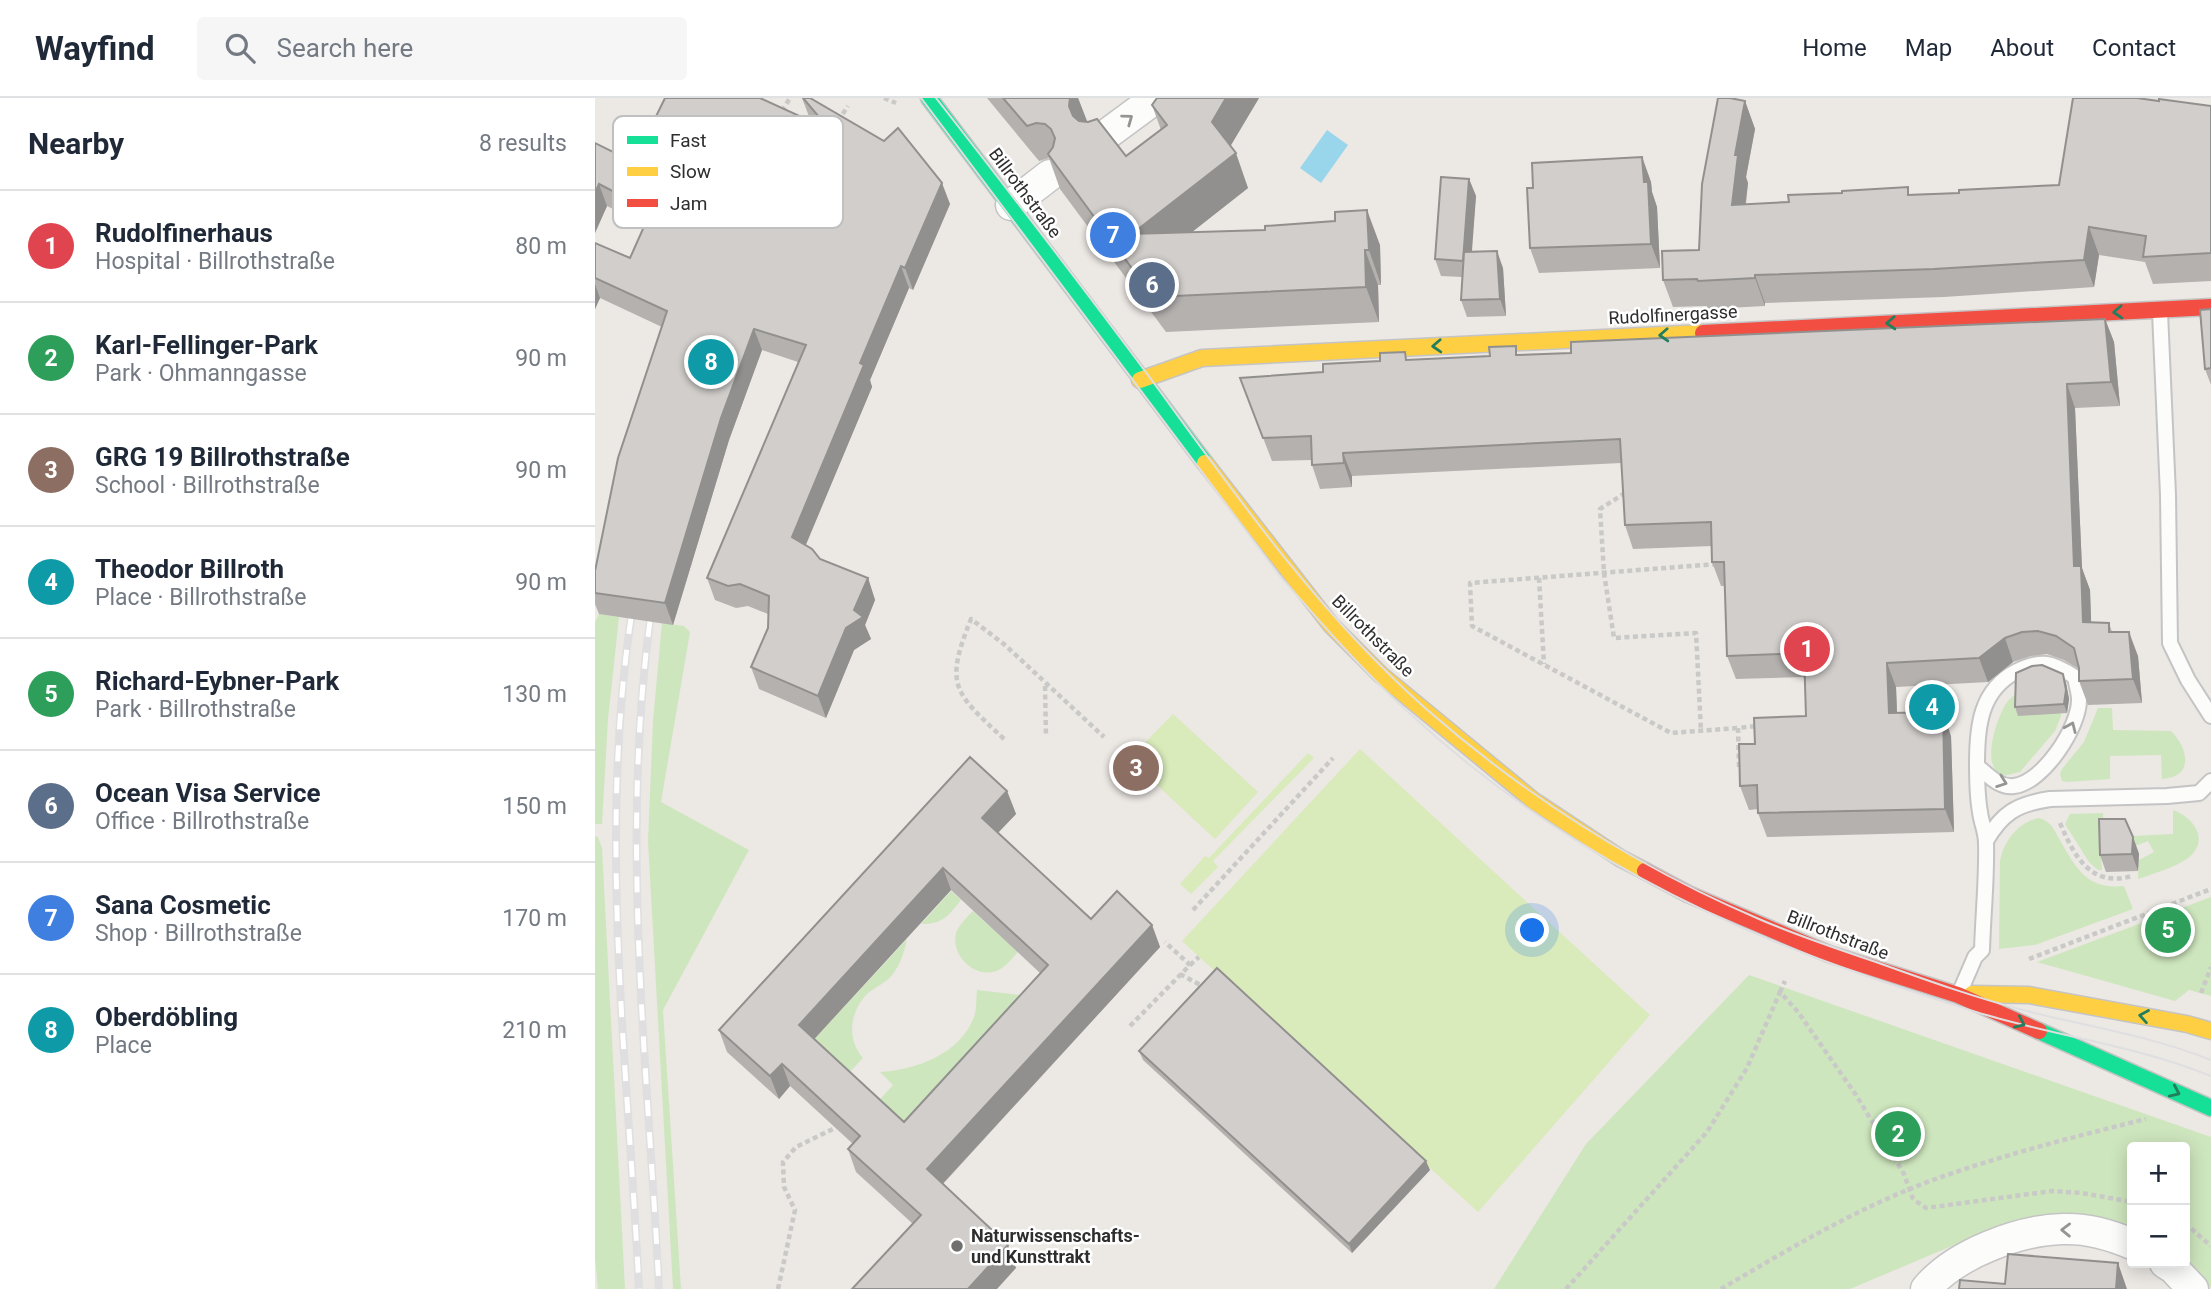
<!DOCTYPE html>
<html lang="en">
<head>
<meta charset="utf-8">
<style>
	:root { --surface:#fff; --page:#f6f6f7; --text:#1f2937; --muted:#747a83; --line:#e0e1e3; --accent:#0b8043 }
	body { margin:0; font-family:Roboto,sans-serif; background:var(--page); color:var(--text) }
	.controls { position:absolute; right:21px; bottom:21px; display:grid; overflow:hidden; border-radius:7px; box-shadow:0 4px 18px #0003 }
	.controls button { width:63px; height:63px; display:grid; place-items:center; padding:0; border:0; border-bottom:2px solid var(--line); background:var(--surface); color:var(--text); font:35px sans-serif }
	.you { position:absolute; left:938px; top:833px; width:24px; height:24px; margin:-18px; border:5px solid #fff; border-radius:50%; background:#1a73e8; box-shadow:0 0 0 10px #1a73e833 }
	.badge { display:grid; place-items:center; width:46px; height:46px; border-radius:50%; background:var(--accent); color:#fff; font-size:23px; font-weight:700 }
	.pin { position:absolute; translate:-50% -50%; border:4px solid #fff; box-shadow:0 2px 7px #0006 }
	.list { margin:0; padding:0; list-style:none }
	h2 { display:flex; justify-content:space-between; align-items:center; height:91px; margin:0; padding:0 28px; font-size:30px }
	h2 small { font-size:23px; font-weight:400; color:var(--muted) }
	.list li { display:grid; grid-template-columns:46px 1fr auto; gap:21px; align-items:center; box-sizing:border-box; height:112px; padding:0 28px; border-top:2px solid var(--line) }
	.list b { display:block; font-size:26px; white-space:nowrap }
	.list p { margin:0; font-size:23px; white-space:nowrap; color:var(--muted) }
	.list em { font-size:23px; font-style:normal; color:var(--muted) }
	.icon { flex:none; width:38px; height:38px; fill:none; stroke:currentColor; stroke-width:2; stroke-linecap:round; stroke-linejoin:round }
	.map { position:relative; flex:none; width:1616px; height:1191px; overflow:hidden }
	header { display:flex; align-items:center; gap:42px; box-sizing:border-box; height:98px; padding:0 35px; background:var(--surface); border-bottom:2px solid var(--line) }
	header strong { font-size:33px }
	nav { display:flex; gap:38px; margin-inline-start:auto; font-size:24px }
	.search { width:490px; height:63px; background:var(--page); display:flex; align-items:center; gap:18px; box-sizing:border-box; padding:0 24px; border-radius:7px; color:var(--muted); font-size:26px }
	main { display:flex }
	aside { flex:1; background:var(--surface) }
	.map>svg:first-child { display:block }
	.green { fill:#cee6be }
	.pitch { fill:#d9eabb }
	.water { fill:#99d6ec }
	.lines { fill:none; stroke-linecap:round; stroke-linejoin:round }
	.lane-casing { stroke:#c5c4c5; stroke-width:18 }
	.street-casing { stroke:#c5c4c5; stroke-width:33 }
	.fast-casing { stroke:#c5c4c5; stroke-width:19 }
	.slow-casing { stroke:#c5c4c5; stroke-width:19 }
	.jam-casing { stroke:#c5c4c5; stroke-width:19 }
	.path { stroke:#c9c9c8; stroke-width:4.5; stroke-dasharray:5 3.5; stroke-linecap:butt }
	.lane { stroke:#fcfcfb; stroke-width:14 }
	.street { stroke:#fcfcfb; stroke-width:30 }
	.fast { stroke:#16e098; stroke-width:16 }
	.slow { stroke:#ffcf43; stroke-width:16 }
	.jam { stroke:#f24e42; stroke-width:16 }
	.tram { stroke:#dfdfe1; stroke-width:2 }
	.rail-casing { stroke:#dfdfe1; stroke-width:8 }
	.rail { stroke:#fff; stroke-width:5; stroke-dasharray:16; stroke-linecap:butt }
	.wall { fill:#b4b1af; fill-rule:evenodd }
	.shaded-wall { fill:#92908e }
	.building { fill:#d1cecb; stroke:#92908e; stroke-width:2; fill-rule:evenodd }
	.oneway { stroke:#959594 }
	.oneway2 { stroke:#237e5e }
	.poi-dot { fill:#706f6e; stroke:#fff; stroke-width:2.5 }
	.labels { text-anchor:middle; stroke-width:5; stroke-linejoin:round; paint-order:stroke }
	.street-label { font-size:18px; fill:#2e2e2e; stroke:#fff }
	.poi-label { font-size:18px; font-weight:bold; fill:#2e2e2e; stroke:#fff; text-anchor:start }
	.key { fill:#fff; stroke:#c0c0c0; stroke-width:2 }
	.key-label { font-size:19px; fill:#2e2e2e }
</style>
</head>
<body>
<header>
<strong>Wayfind</strong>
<div class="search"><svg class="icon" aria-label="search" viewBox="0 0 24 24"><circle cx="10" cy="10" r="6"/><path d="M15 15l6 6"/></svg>Search here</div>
<nav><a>Home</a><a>Map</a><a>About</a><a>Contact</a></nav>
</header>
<main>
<aside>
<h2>Nearby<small>8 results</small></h2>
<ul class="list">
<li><span class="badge" style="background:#e0444e">1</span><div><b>Rudolfinerhaus</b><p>Hospital · Billrothstraße</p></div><em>80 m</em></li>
<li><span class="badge" style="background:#2e9e5b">2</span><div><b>Karl-Fellinger-Park</b><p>Park · Ohmanngasse</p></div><em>90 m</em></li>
<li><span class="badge" style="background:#8d6e63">3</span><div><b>GRG 19 Billrothstraße</b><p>School · Billrothstraße</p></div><em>90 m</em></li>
<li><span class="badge" style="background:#0f9aa8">4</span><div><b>Theodor Billroth</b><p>Place · Billrothstraße</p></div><em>90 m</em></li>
<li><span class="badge" style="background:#2e9e5b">5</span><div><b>Richard-Eybner-Park</b><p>Park · Billrothstraße</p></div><em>130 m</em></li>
<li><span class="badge" style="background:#5c6f8a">6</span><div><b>Ocean Visa Service</b><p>Office · Billrothstraße</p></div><em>150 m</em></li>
<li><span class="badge" style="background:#3f7fe0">7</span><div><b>Sana Cosmetic</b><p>Shop · Billrothstraße</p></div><em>170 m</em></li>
<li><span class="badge" style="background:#0f9aa8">8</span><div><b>Oberdöbling</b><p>Place</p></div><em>210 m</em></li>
</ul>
</aside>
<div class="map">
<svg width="1616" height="1191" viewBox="0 0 1616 1191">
	<rect width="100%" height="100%" fill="#ece8e4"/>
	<g class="green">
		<polygon points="4,516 24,519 13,621 7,726 0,726 0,738 3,739 7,750 30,1191 3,1191 0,1161 0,524"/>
		<polygon points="67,525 89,528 95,534 66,704 154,752 68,912 86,1191 78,1191 53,743 58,623"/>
		<path d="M1432 590 1465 604 1466 618 1460 633 1425 674 1408 678C1385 669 1401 623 1410 607 1416 598 1423 594 1432 590Z"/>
		<path d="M1503 610H1517L1518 632 1576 633C1593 650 1600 679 1567 681L1566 657 1515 658V681L1472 684 1467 683 1465 676 1467 671 1489 644Z"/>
		<path d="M1578 712C1605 722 1616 750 1585 765 1572 772 1557 776 1543 781L1544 762 1559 754 1553 743 1540 748 1536 738 1578 736Z"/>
		<polygon points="1508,715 1509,736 1505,737 1507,772 1503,772 1494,764 1470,726 1475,716"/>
		<path d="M1444 720C1456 724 1458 729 1463 739 1481 769 1490 792 1529 788L1538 811 1440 847 1404 851 1405 763C1409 743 1423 724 1444 720Z"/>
		<path d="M356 793 366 802C353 818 348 826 326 826Z"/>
		<polygon points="1616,799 1616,898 1594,892 1580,903 1442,864"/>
		<path d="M378 813 423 854C418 859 413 866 407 870 385 885 355 860 361 835 364 827 372 819 378 813Z"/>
		<path d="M312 841C310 852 305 867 298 876 291 885 280 889 272 896 255 914 251 941 268 960L247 982 212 949Z"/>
		<polygon points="1154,877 1616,1039 1616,1190 1590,1163 1590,1049 1537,1049 1537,1131 1458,1117 1428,1121 1397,1131 1255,1191 899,1191 991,1046"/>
		<path d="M382 892 452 900 317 1046 277 1010 298 987 285 974C321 972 365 956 379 919 382 911 381 900 382 892Z"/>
	</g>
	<g class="pitch">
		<polygon points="578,616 663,694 620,741 534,661"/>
		<polygon points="765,651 1055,917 883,1114 587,843"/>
		<polygon points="713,655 719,660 618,763 623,769 596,796 585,786 610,758 614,760"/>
	</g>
	<polygon class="water" points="732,32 753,47 726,85 705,70"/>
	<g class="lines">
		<g class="lane-casing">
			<g id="lane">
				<polyline points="1565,214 1573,397 1575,545 1593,582 1616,618"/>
				<path d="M1391 743C1407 715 1422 706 1455 701L1572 698 1604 695 1616 683"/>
				<path d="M1364 896 1380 859 1387 852C1388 817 1392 780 1391 745 1391 734 1386 724 1385 714 1382 698 1382 681 1382 665 1382 629 1385 592 1422 573 1447 561 1457 564 1480 579 1481 586 1484 594 1484 601 1485 628 1448 685 1419 688 1404 690 1393 677 1382 668"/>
			</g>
		</g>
		<g class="street-casing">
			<g id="street">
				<polyline points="504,42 561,0"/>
				<polyline points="416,107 455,77"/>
				<polyline points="1570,1165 1578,1170 1598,1191"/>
				<path d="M1331 1191C1360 1156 1424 1132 1468 1131 1492 1130 1516 1137 1537 1146"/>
			</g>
		</g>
		<g class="fast-casing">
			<g id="fast">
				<polyline points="334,0 610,365"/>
				<polyline points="1444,933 1616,1010"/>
			</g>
		</g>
		<g class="slow-casing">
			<g id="slow">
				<polyline points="545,282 607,260 1108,235"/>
				<polyline points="610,365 736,527 786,577 939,703 1025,760 1050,773"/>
				<polyline points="1377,896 1434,897 1592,926 1616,933"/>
			</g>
		</g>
		<g class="jam-casing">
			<g id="jam">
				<polyline points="1108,235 1616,209"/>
				<polyline points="1050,773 1093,796 1234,856 1363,897 1444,933"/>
			</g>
		</g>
		<g class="path">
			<polyline points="289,0 301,5"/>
			<polyline points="187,13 195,0"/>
			<polyline points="243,23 253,8"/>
			<polyline points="1030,395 1005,411 1009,475 1019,540 1101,535 1106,633"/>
			<polyline points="1122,466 875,485 877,528 1076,635 1143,630"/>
			<polyline points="944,480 949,566"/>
			<polyline points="450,588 451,639"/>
			<path d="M409 641C359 594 349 588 376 521L410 547 509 639"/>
			<polyline points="1144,669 1143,630 1162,628"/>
			<path d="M1465 725C1479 758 1496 790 1537 778"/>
			<polyline points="598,812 738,660"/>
			<polyline points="1434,861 1616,791"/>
			<polyline points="595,867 604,859"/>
			<polyline points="585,876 609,889"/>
			<polyline points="1185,894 1190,883"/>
			<polyline points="1606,895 1616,869"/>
			<polyline points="535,928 595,867 570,844"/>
			<polyline points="1590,1125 1616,1148"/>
			<polyline points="183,1191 200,1112 189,1089 188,1064 201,1049 240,1030"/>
			<polyline points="971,1191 1112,1034 1152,970 1185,894 1203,914 1261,997 1309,1076 1318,1101 1331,1110 1457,1093 1487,1095 1537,1104"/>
			<path d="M1126 1191C1199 1148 1274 1103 1355 1076 1419 1054 1486 1037 1551 1021"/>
		</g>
		<use href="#lane" class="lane"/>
		<use href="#street" class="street"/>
		<use href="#fast" class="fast"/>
		<use href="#slow" class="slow"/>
		<use href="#jam" class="jam"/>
		<g class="tram">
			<path d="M326 0 685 478C726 525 766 571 811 612 917 711 1043 787 1176 842 1243 870 1313 892 1381 914 1459 938 1540 947 1616 978"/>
			<path d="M341 0C413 92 484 184 553 277 638 393 721 513 829 609 929 697 1042 769 1164 821 1203 838 1242 851 1281 864 1331 882 1381 900 1432 913 1494 929 1556 938 1616 962"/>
		</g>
		<g class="rail-casing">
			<g id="rail">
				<path d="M36 520C3 742 33 968 44 1191"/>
				<path d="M55 523C25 745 53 969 64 1191"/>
			</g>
		</g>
		<use href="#rail" class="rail"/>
	</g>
	<g class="wall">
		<polygon points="207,0 355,106 318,192 314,190 275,282 277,289 210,447 225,461 273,480 280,502 270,527 276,541 259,552 231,620 164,591 156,569 173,530 173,516 153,508 141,510 120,502 112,480 203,264 167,252 134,342 78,527 4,516 0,506 0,473 67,229 5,200 0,211 0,145 35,160 50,127 12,108 0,135 0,45 24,57 47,47 218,24 215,21"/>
		<polygon points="392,0 483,0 492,24 531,58 566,32 557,7 664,0 635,48 653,90 597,134 785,147 786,187 783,187 784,224 571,234 465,91 454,60 444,63"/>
		<polygon points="1150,3 1160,31 1151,79 1153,85 1151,106 1316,96 1364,95 1464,87 1564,3 1616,8 1616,183 1558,186 1550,164 1504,157 1499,189 1349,199 1170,205 1170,208 1113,211 1112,208 1078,209 1068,182 1104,152"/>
		<polygon points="1047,59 1056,84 1057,94 1062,109 1065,170 944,175 935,150 938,90"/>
		<polygon points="874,81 881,98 876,154 908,170 911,218 872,219 866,202 867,179 846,178 840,161"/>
		<polygon points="1616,211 1616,287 1610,271"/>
		<polygon points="1510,221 1519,244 1525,308 1480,310 1487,471 1495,492 1496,524 1514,525 1517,534 1543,558 1547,605 1493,607 1484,583 1484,571 1469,562 1452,556 1436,558 1418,564 1393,584 1301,589 1302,615 1356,638 1359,734 1172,739 1163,715 1163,711 1154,712 1145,688 1160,646 1211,618 1210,579 1141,581 1132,558 1130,488 1126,488 1117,464 1117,448 1038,451 1030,427 1026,365 757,378 757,389 725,391 717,367 716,362 677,363 645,280 728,274 785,263 976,255"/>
		<polygon points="1471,585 1474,601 1472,615 1423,618 1420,609"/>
		<path d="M412 693 421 716 403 735 496 821 557 827 565 849 348 1086 421 1170 318 1126 261 1074 253 1051 258 1046 195 988 184 1001 132 954 124 932ZM356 792 445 875 309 1024 219 941Z"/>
		<polygon points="1538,739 1544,756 1543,773 1511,774 1505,757"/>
		<polygon points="544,953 835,1072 757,1155 548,962"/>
	</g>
	<g class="shaded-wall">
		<polygon points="475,0 483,0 494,28 487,43 474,8"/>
		<polygon points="631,0 664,0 629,59 617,24"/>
		<polygon points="1150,3 1160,31 1151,79 1153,85 1147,134 1137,107 1140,57"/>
		<polygon points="641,55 653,90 550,171 537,136"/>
		<polygon points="1047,59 1056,84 1057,94 1062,109 1065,170 1056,146 1049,84"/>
		<polygon points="874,81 881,98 875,180 868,163"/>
		<polygon points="347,85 355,106 318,192 310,170"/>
		<polygon points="4,86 12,108 0,135 0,95"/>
		<polygon points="772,112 785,147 786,187 774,152"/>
		<polygon points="1494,129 1504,157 1499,189 1489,162"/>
		<polygon points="770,152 783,187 784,224 771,189"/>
		<polygon points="902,153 908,170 911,218 905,201"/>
		<polygon points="306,168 314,190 275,282 277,289 205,461 197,439 265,265"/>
		<polygon points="1160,177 1170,205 1170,208 1160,180"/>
		<polygon points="0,186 5,200 0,211"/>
		<polygon points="1510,221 1519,244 1525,308 1516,284"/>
		<polygon points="159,231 167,252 134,342 78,527 70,505 126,320"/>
		<polygon points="1472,286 1480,310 1487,470 1495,492 1497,548 1488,524 1479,468"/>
		<polygon points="748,355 757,378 757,389 749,365"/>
		<polygon points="273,480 280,502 270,527 276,541 259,552 231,620 223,598"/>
		<polygon points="1534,534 1543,558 1547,605 1538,581"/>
		<polygon points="1410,540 1418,564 1393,584 1384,560"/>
		<polygon points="1292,565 1301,589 1303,639 1294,615"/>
		<polygon points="1468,576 1471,585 1474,601 1472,615 1469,606"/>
		<polygon points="1348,614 1356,638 1359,734 1350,711"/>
		<polygon points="412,693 421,716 395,743 387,720"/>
		<polygon points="1538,739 1544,756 1543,773 1537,756"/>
		<polygon points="348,770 356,792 212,949 204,927"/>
		<polygon points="557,827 565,849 340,1094 332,1071"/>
		<polygon points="187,966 195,988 184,1001 175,978"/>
		<polygon points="831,1063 835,1072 757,1155 754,1146"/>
		<polygon points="413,1147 421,1170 402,1191 373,1191"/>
		<polygon points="1523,1165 1532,1191 1521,1191"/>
	</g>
	<g class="building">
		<polygon points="70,0 165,0 235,32 208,0 215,0 289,43 303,30 347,85 310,170 306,168 265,265 269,267 197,439 217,451 225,461 273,480 259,512 268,519 251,530 223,598 156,569 173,530 174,498 145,486 133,488 112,480 211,247 159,231 126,320 70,505 0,495 0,473 23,360 72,213 0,180 0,145 35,160 56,113 4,86 0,95 0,45 24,57 33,40 47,47"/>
		<polygon points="408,0 475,0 474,8 478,18 484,23 493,24 502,21 531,58 572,27 557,7 562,0 631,0 617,24 641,55 537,136 670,132 670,128 740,123 740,114 772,112 774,152 770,152 771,189 558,199 453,56 458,49 460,40 456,31 450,26 441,25 432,28"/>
		<polygon points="1123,0 1135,0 1150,3 1140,57 1143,57 1137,107 1194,104 1193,97 1247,95 1247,93 1313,89 1313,97 1364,95 1364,92 1464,87 1478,0 1542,0 1564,3 1564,1 1616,8 1616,155 1548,159 1551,138 1494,129 1489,162 1339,171 1160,177 1160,180 1103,183 1102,181 1068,182 1067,153 1104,152 1107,86"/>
		<polygon points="1047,59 1049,84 1053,84 1056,146 935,150 932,90 938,90 937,65"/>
		<polygon points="846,79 874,81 868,163 840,161"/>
		<polygon points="902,153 905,201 866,202 869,154"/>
		<polygon points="1616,211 1616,270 1610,271 1605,212"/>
		<polygon points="1510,221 1516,284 1472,286 1479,468 1486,468 1488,524 1514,525 1514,534 1534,534 1538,581 1484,583 1484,570 1479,550 1461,538 1443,533 1427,534 1410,540 1384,560 1292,565 1294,615 1348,614 1350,711 1163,715 1162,687 1145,688 1144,646 1160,646 1159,620 1211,618 1209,555 1132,558 1129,464 1117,464 1116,424 1030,427 1025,341 748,355 749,365 717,367 716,338 668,340 645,280 728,274 728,266 785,263 785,255 810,254 811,262 895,258 894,249 921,248 921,257 976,255 976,244"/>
		<polygon points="1447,567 1468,576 1471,592 1469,606 1420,609 1421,575 1437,568"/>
		<path d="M375 659 412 693 387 720 496 821 522 793 557 827 332 1071 413 1147 373 1191H257L326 1117 253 1051 265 1038 187 966 175 978 124 932ZM348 770 453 867 309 1024 204 927Z"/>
		<polygon points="1504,721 1530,721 1538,739 1537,756 1505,757"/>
		<polygon points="622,870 831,1063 754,1146 544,953"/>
		<polygon points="1413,1156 1523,1165 1521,1191 1364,1191 1365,1182 1410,1186"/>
	</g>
	<defs><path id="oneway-chevron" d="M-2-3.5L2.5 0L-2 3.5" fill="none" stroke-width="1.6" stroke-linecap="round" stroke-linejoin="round" transform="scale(1.75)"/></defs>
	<g class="oneway">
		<use href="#oneway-chevron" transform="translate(533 21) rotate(-36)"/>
		<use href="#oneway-chevron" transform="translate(1476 629) rotate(-66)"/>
		<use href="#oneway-chevron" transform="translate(1407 684) rotate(20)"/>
		<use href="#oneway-chevron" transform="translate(1471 1132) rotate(-179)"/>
	</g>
	<g class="oneway2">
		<use href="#oneway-chevron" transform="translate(1523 214) rotate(177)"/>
		<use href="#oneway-chevron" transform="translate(1296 225) rotate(177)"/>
		<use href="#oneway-chevron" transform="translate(1069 237) rotate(177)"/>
		<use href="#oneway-chevron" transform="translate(842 248) rotate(177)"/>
		<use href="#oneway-chevron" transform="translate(1549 918) rotate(-170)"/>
		<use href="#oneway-chevron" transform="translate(1425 925) rotate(25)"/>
		<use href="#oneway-chevron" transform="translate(1580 994) rotate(24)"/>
	</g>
	<circle class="poi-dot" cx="362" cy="1148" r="7"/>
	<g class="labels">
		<g class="street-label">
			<text transform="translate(430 95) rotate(53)" y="6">Billrothstraße</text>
			<text transform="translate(1078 217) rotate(-3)" y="6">Rudolfinergasse</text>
			<text transform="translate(778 538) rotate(45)" y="6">Billrothstraße</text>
			<text transform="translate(1243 837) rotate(21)" y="6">Billrothstraße</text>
		</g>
		<g class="poi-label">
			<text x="376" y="1144">Naturwissenschafts-<tspan x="376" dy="21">und Kunsttrakt</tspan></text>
		</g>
	</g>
	<rect x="18" y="18" width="230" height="112" rx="10" class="key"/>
	<rect x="32" y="38" width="31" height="8" fill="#16e098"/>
	<rect x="32" y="69" width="31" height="9" fill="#ffcf43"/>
	<rect x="32" y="101" width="31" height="8" fill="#f24e42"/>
	<g class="key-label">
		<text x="75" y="49">Fast</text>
		<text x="75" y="80">Slow</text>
		<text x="75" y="112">Jam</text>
	</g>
</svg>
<div class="controls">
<button>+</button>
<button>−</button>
</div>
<div class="you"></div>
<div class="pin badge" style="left:1212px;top:551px;background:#e0444e">1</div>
<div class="pin badge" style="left:1303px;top:1036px;background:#2e9e5b">2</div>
<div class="pin badge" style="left:541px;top:670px;background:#8d6e63">3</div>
<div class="pin badge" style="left:1337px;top:609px;background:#0f9aa8">4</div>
<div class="pin badge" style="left:1573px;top:832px;background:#2e9e5b">5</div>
<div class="pin badge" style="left:557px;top:187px;background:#5c6f8a">6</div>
<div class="pin badge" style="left:518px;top:137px;background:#3f7fe0">7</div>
<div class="pin badge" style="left:116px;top:264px;background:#0f9aa8">8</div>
</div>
</main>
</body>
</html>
